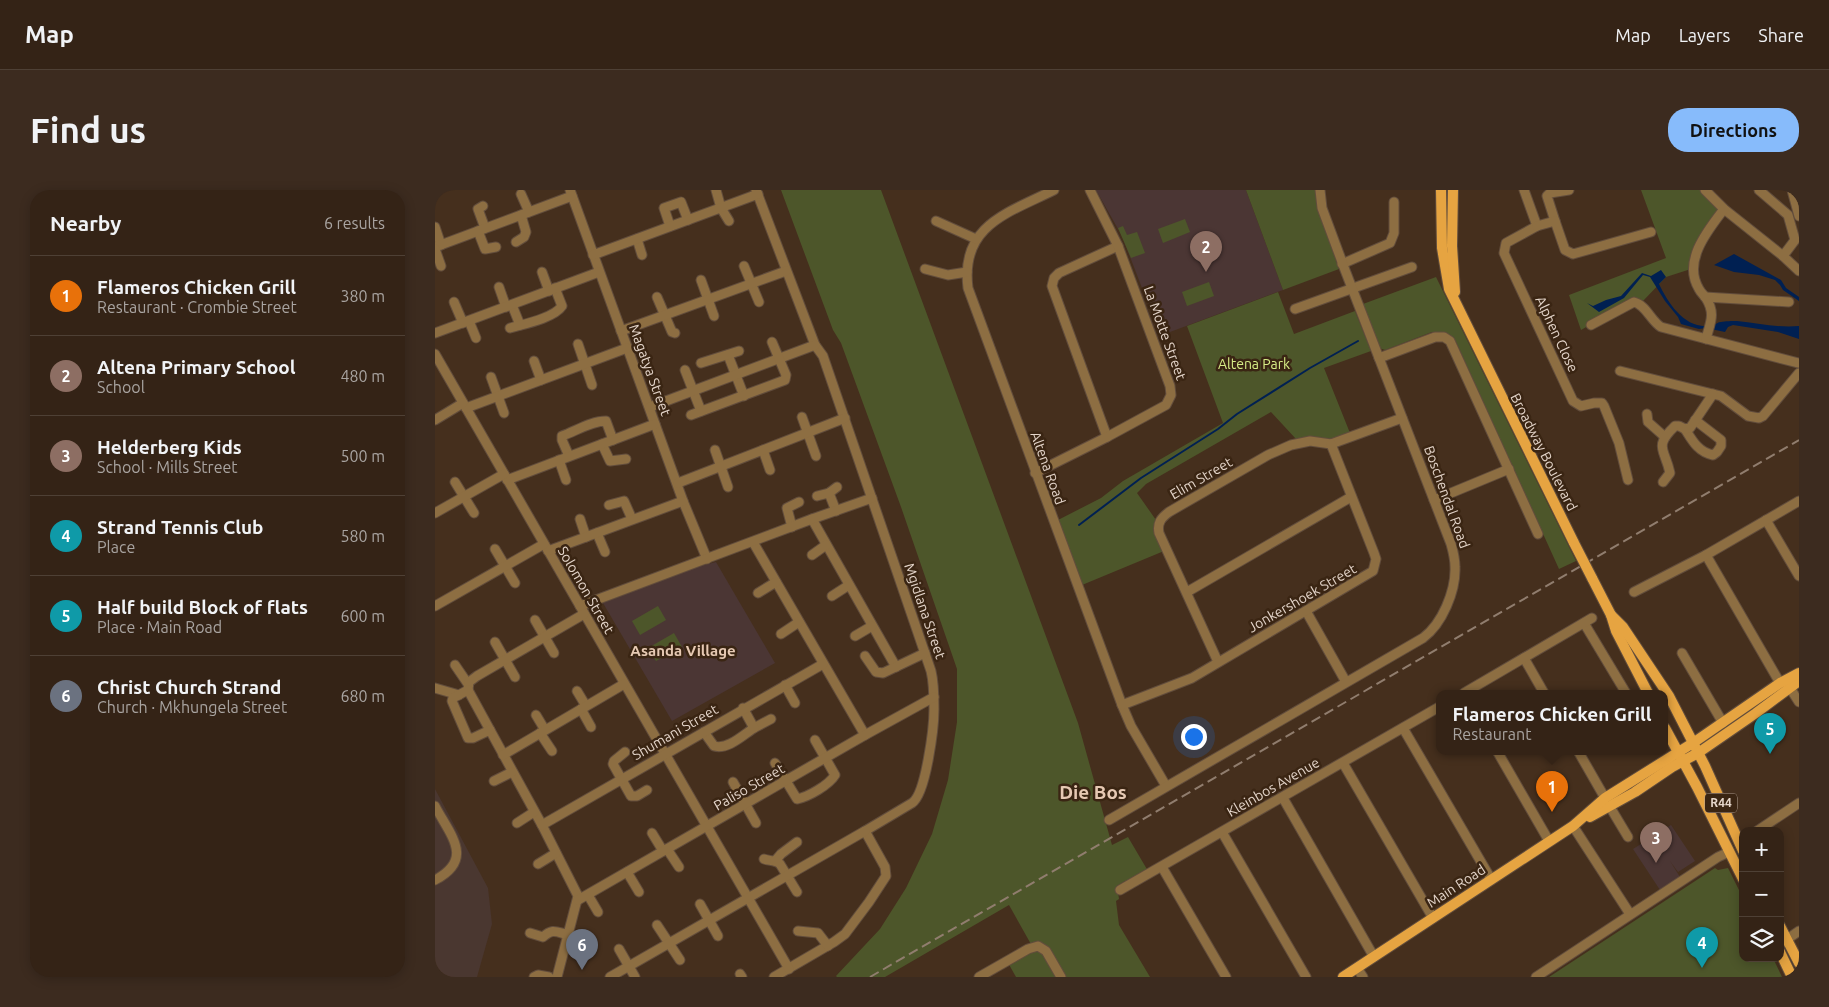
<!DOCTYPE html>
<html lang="en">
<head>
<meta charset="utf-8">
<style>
	:root { --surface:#342316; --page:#3c2b1f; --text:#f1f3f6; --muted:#a9a4a1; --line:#4e4035; --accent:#87bbfb }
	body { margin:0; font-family:Ubuntu,sans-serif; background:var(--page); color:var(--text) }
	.controls { position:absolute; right:15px; bottom:15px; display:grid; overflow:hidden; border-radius:10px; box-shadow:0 2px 12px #0003 }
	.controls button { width:45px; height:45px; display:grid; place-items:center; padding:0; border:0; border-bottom:1px solid var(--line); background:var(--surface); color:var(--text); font:25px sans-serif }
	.you { position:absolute; left:758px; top:546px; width:18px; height:18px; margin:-12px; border:4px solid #fff; border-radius:50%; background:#1a73e8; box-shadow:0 0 0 8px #1a73e833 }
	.badge { display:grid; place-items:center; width:32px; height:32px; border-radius:50%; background:var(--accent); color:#fff; font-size:16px; font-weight:700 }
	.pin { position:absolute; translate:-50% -41px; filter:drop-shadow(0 1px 2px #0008) }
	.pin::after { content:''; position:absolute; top:26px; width:18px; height:15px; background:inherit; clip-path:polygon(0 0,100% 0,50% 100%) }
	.popup { position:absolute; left:1001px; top:500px; width:232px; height:65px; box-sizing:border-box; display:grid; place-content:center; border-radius:10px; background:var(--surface); filter:drop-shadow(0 1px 4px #0005); font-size:16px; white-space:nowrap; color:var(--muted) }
	.popup b { font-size:19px; color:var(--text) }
	.popup::after { content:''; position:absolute; left:50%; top:100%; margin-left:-10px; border:10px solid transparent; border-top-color:var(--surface) }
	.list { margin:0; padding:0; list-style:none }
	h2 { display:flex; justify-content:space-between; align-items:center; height:65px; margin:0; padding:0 20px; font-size:21px }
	h2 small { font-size:16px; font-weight:400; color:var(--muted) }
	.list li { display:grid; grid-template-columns:32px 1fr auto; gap:15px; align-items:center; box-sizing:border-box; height:80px; padding:0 20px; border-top:1px solid var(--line) }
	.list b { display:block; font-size:19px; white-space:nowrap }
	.list p { margin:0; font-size:16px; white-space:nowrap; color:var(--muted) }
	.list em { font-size:16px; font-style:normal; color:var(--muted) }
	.icon { flex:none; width:28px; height:28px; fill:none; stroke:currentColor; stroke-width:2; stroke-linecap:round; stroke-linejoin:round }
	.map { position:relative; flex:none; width:1364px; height:787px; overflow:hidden; border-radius:20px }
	header { display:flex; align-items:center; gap:30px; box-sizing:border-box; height:70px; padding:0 25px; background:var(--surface); border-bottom:1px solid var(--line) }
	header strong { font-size:24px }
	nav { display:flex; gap:28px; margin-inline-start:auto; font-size:18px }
	.intro { display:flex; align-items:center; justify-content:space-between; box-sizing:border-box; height:120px; padding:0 30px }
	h1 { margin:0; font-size:35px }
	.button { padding:12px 22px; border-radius:20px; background:var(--accent); color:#111; font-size:18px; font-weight:700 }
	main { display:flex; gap:30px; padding:0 30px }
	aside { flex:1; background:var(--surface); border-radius:20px; box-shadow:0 2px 12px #0003 }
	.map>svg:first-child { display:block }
	.industrial { fill:#4a3730 }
	.education { fill:#4b3634 }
	.green { fill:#4d562a }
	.water { fill:#002052 }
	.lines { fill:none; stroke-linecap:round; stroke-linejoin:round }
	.stream { stroke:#002052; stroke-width:2 }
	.minor-casing { stroke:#624d3c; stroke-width:11 }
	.major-casing { stroke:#624d3c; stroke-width:12 }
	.minor { stroke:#8d6e42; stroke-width:9 }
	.major { stroke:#e6a441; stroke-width:10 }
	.rail { stroke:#907d6e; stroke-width:2; stroke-dasharray:10 5; stroke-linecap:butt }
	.major-bridge-casing { stroke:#624d3c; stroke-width:12; stroke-linecap:butt }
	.major-bridge { stroke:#e6a441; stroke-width:10 }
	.labels { text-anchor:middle; stroke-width:5; stroke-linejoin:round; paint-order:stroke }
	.shield { fill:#3a2513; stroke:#b2a194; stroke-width:1 }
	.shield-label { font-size:12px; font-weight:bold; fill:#e5d6cb }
	.street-label { font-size:14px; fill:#e5d6cb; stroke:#3a2513 }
	.park-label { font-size:14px; fill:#d7ed86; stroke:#3a2513 }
	.neighbourhood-label { font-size:15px; font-weight:bold; fill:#e6c9b3; stroke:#3a2513 }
	.district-label { font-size:19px; font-weight:bold; fill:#e6c9b3; stroke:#3a2513 }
</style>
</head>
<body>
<header>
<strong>Map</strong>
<nav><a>Map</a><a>Layers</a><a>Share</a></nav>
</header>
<div class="intro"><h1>Find us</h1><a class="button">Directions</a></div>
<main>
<aside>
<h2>Nearby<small>6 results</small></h2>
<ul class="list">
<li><span class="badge" style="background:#e8710a">1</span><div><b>Flameros Chicken Grill</b><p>Restaurant · Crombie Street</p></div><em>380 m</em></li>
<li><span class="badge" style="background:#8d6e63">2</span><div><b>Altena Primary School</b><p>School</p></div><em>480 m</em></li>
<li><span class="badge" style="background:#8d6e63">3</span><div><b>Helderberg Kids</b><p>School · Mills Street</p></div><em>500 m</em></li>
<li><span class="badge" style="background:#0f9aa8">4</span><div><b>Strand Tennis Club</b><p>Place</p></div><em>580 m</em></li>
<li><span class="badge" style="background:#0f9aa8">5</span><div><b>Half build Block of flats</b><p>Place · Main Road</p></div><em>600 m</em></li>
<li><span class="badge" style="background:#6b7280">6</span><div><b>Christ Church Strand</b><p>Church · Mkhungela Street</p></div><em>680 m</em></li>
</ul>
</aside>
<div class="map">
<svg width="1364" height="787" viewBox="0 0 1364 787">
	<rect width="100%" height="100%" fill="#452f1d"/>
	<polygon class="industrial" points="0,599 53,698 57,734 42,787 0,787"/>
	<g class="education">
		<polygon points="661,0 811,0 848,100 727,145 726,141 724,142 687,46"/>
		<polygon points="281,372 340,473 237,531 168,413 261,377"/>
		<polygon points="1236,635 1260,671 1243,682 1235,671 1245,687 1225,700 1198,659"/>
	</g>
	<g class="green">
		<polygon points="346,0 446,0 643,533 677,655 693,647 713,681 695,691 690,691 682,696 684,709 681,711 684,735 715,787 581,787 572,771 597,756 574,715 450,787 402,787 401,786 445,739 471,698 497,644 513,590 522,532 522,479 466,317 406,153 398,140"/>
		<polygon points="811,0 880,0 883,18 904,79 848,100"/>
		<polygon points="1206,0 1270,0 1289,19 1277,35 1259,78 1231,87 1207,112 1195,112 1146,140 1134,105 1231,68"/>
		<polygon points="750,29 755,42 728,53 723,39"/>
		<polygon points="688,36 692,45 702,42 710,63 696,68 683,38"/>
		<polygon points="1001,87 1141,371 1124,379 1021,152 1009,142 997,142 950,160 944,158 928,114"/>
		<polygon points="774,92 779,106 752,116 747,102"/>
		<polygon points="843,102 859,144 920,121 936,161 889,178 915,243 895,250 873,247 861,249 836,222 711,294 702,303 721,330 720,333 729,361 647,395 623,330 666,308 688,291 788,233 752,136"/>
		<polygon points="223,416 231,430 205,445 197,431"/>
		<polygon points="239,443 247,457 221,471 213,458"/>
		<polygon points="1280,678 1283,680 1293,678 1308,708 1308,768 1338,768 1347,787 1114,787"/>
	</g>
	<g class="water">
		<polygon points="1299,64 1346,90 1351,98 1364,107 1364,111 1348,100 1345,95 1340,90 1324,85 1299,82 1279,75"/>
		<path d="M1226 80 1231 87 1224 94C1234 115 1252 142 1279 135 1281 134 1283 132 1286 132 1290 131 1297 131 1302 131 1322 133 1343 138 1364 136V149L1343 142 1298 135 1293 137 1290 142 1271 138 1264 139 1246 134 1243 127 1230 111 1215 87 1208 85 1189 108 1164 122 1152 113 1158 116 1171 110 1186 106 1207 83 1216 86Z"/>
	</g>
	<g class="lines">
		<polyline class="stream" points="644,335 706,288 783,239 802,224 875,178 923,151"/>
		<g class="minor-casing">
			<g id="minor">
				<polyline points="135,0 248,311 272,369"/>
				<polyline points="281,0 286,18 294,31"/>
				<path d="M321 0 380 155 388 166 496 481C499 493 499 506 499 519 499 537 491 604 477 613L430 641 450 677 451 686 434 712 410 744 399 752 339 787"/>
				<path d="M619 0C573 23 525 35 533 98L687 515 696 536 731 596"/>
				<polyline points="1089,0 1102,36 1071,53 1069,63 1138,211 1146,216 1159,213 1167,213 1169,216 1184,253 1193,290"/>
				<polyline points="1270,0 1289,19 1348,66 1364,81"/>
				<polyline points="1324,0 1353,25 1360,50 1348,66"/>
				<polyline points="1357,0 1364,26"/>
				<polyline points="86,4 94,22"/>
				<polyline points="48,16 43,19 50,38"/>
				<polyline points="501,31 541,49"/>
				<polyline points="1120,31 1112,6 1115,3 1134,0"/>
				<polyline points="235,36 229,18 246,12 253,30"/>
				<polyline points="1102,36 1120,31 1130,60 1138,64 1216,42"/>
				<polyline points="0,37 6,55"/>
				<polyline points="43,41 50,59 61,57"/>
				<polyline points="202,49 207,65"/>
				<polyline points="81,52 89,47 91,42 86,25"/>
				<polyline points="0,57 137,6"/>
				<polyline points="0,59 6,76"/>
				<polyline points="158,65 323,4"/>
				<polyline points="907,74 955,53 959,43 959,12"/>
				<polyline points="309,76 324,112"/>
				<polyline points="490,79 513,85 532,82"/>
				<polyline points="107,82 114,101"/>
				<polyline points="266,90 279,126"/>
				<polyline points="64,97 71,117"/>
				<polyline points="222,107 237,142 240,143"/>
				<polyline points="1270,107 1354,112"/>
				<polyline points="19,112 28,133"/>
				<polyline points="77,115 85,135"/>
				<polyline points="860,119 977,77"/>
				<polyline points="34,131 41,148"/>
				<path d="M1156 135 1199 112C1211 115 1216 131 1226 137L1363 173"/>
				<path d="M75 138C89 134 119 128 127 116L120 98"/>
				<polyline points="186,141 351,81"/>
				<polyline points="0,143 164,82"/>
				<path d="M1271 149C1275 133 1281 124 1271 108 1269 105 1266 103 1264 99 1247 71 1273 40 1289 19"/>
				<polyline points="143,154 157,195"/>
				<polyline points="0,164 354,779"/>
				<polyline points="293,165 309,206"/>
				<polyline points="944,168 1000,147 1009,147 1015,151 1103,344"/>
				<polyline points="99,171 106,190"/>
				<polyline points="266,173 304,161"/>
				<polyline points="250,180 266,221"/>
				<polyline points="1185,181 1286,206 1313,226 1324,228 1328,226 1364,183"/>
				<polyline points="56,187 69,223"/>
				<polyline points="215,217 380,155"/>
				<polyline points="31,218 192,158"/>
				<polyline points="1212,224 1213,232 1230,247"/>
				<polyline points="256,225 350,190 351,185 337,152"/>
				<polyline points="367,227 381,266"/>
				<polyline points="0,230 28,213"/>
				<path d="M1250 239C1257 250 1263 262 1278 265L1282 262 1286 256V250L1260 230"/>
				<polyline points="672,247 617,96 619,88 624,83 683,56"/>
				<polyline points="167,254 175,271 191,269"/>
				<polyline points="280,260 293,297"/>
				<polyline points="328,260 335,280"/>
				<path d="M134 266 127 250V246C141 241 156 231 171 231L178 250"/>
				<polyline points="124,270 131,290"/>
				<polyline points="600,283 672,247 731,215 736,205 735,196 683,56 655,0"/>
				<polyline points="72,290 220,234"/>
				<polyline points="20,292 39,323"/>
				<path d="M1228 292 1235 283C1230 259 1218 257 1240 236H1244L1250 239 1255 238 1278 204"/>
				<polyline points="243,293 410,228"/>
				<polyline points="394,303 401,321"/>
				<polyline points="382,306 394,303 402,297"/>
				<polyline points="999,310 1074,279"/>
				<polyline points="174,315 189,311 197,329"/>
				<polyline points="0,323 69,284"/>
				<polyline points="145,329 151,347"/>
				<polyline points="377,329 461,477"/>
				<polyline points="1331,330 1364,386"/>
				<polyline points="357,337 352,318 364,312"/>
				<polyline points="162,343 170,362"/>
				<polyline points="318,352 430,545"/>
				<polyline points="60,359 80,393"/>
				<polyline points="113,361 248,311"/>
				<polyline points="377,365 391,355"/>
				<polyline points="1271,365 1345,493"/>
				<polyline points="752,402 916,307"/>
				<polyline points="1199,402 1271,365 1364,311"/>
				<polyline points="323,403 341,392"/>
				<polyline points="397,406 414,395"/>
				<polyline points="0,416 109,354"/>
				<polyline points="145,416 377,329 437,308"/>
				<polyline points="871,421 911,492"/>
				<polyline points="100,430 119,463"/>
				<polyline points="1149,433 1191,503"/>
				<polyline points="346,444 364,432"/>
				<polyline points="420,446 437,436"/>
				<polyline points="60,452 80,487"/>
				<polyline points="1247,463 1288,533"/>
				<polyline points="430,466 441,482 448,483 490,463"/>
				<polyline points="1089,468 1109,503"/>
				<path d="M783 472 724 343C722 333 726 328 734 322L833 265 856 255 875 251 896 254 967 228"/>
				<polyline points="20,475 33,494"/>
				<polyline points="350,495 360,513"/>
				<polyline points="0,498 24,505"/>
				<polyline points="1355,498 1364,512"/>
				<polyline points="33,500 107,635 143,706 122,787"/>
				<polyline points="33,500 34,492 42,486 149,424"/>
				<polyline points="33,500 18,508 17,511 33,548 38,548 55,540"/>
				<polyline points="142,501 151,516"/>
				<polyline points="1029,503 1157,428"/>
				<polyline points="687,515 757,488 938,381 941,369 939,363 896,254"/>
				<polyline points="146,519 156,537"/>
				<polyline points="101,525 110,540"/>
				<polyline points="319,538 336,529"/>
				<polyline points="968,538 1056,689"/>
				<path d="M269 542 279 556C293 560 308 545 319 538L308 518"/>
				<polyline points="105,543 117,561"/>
				<polyline points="1062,561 1114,651"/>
				<polyline points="1143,561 1170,608"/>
				<polyline points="190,562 179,571 178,574 196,606 202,606 212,600"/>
				<polyline points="68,565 189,494"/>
				<path d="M340 573 362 609C373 607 394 595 400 585L380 550"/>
				<polyline points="908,573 998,728"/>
				<polyline points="59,591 77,582"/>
				<polyline points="298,592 321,633"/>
				<polyline points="848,608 939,767"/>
				<path d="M0 616C15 645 40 669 0 690"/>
				<polyline points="1175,617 1193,647"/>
				<path d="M674 630 988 448C1007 434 1021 401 1020 377 1020 369 1018 361 1016 354L910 80 887 18 885 0"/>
				<polyline points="82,633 99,622"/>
				<polyline points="107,635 388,474"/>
				<polyline points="1138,636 1195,724"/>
				<polyline points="1322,641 1364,613"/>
				<polyline points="787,642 871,787"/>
				<polyline points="217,643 228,661"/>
				<polyline points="232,659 244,677"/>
				<path d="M329 669C334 671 340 670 345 674L362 702"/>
				<polyline points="340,671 346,664 362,652"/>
				<polyline points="103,674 121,663"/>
				<polyline points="727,677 791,787"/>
				<polyline points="192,682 204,702"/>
				<polyline points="685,700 1004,517"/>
				<polyline points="153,705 163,722"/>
				<polyline points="143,710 430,545 499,507"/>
				<polyline points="265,714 283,746"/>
				<polyline points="222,735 245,770"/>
				<polyline points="363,741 383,743 393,756"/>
				<path d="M95 743 108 747C118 738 121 742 134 745"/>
				<polyline points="1345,754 1364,741"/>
				<polyline points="184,759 200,787"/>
				<polyline points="922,778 928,787"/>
				<polyline points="305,784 307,787"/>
				<polyline points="99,787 103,785 114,787"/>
				<polyline points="175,787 430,641"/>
				<polyline points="544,787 593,759 603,756 611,761 626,787"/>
				<polyline points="1101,787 1283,667 1294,662"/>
			</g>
		</g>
		<g class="major-casing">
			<g id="major">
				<polyline points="1006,0 1007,58 1014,99 1139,353"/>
				<polyline points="1018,0 1017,56 1020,102"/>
				<polyline points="1157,388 1176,425 1181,441 1213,503"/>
				<polyline points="1176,425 1188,437 1234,506 1270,576 1308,661"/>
				<polyline points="1230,538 1262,597 1308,689"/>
				<polyline points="1155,627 1200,602 1237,577 1263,563 1321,523 1364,491"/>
				<polyline points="1345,736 1364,773"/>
				<polyline points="1345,762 1357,787"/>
				<polyline points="908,787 1138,636 1170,608 1258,553 1345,493 1364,483"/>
			</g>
		</g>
		<use href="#minor" class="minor"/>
		<use href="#major" class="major"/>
		<polyline class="rail" points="435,787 1364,250"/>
		<g class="major-bridge-casing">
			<polyline id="major-bridge" points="1139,353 1157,388"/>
		</g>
		<use href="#major-bridge" class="major-bridge"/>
	</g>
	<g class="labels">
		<rect class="shield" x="1270" y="603.5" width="32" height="19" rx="4"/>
		<g class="shield-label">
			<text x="1286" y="617">R44</text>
		</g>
		<g class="street-label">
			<text transform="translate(730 143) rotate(70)" y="5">La Motte Street</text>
			<text transform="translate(1122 144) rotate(65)" y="5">Alphen Close</text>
			<text transform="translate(215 180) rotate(70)" y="5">Magatya Street</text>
			<text transform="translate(1109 262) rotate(63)" y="5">Broadway Boulevard</text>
			<text transform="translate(613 278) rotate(70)" y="5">Altena Road</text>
			<text transform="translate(766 288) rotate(-30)" y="5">Elim Street</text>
			<text transform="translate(1012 307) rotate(70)" y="5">Boschendal Road</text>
			<text transform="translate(151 400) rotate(60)" y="5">Solomon Street</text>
			<text transform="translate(867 408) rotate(-30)" y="5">Jonkershoek Street</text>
			<text transform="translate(490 421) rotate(71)" y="5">Mgidlana Street</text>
			<text transform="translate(240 542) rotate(-30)" y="5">Shumani Street</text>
			<text transform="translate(314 597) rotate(-30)" y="5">Paliso Street</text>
			<text transform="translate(838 597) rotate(-30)" y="5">Kleinbos Avenue</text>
			<text transform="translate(1021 696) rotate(-33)" y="5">Main Road</text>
		</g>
		<g class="park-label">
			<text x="819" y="179">Altena Park</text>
		</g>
		<g class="neighbourhood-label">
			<text x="248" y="466">Asanda Village</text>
		</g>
		<g class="district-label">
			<text x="658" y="609">Die Bos</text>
		</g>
	</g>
</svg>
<div class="controls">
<button>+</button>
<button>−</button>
<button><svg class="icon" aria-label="layers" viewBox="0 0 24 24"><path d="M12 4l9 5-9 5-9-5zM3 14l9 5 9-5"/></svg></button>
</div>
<div class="you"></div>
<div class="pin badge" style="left:1117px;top:622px;background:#e8710a">1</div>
<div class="popup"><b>Flameros Chicken Grill</b>Restaurant</div>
<div class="pin badge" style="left:771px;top:82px;background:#8d6e63">2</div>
<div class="pin badge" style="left:1221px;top:673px;background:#8d6e63">3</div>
<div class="pin badge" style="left:1267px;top:778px;background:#0f9aa8">4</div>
<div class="pin badge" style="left:1335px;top:564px;background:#0f9aa8">5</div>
<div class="pin badge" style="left:147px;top:780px;background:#6b7280">6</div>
</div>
</main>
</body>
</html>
